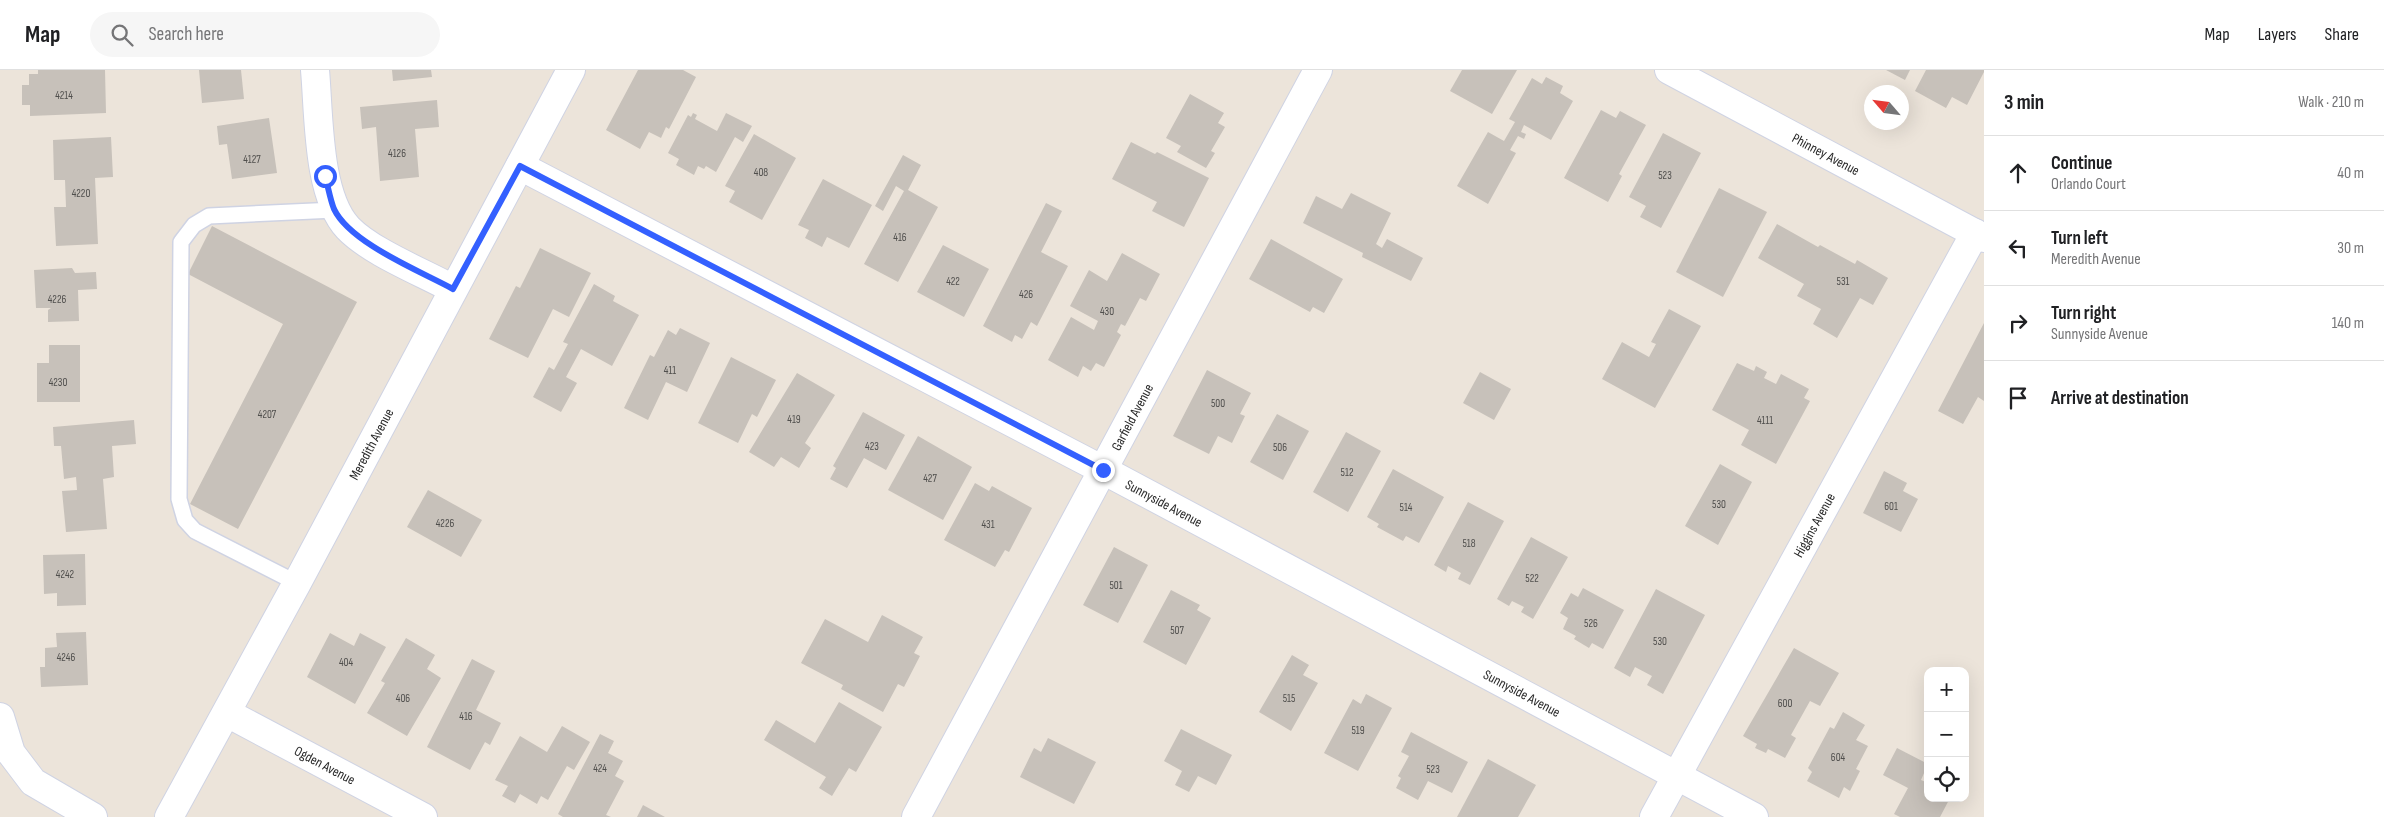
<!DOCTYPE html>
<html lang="en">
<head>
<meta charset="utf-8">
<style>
	:root { --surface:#fff; --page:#f6f6f6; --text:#202124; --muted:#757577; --line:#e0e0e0 }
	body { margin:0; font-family:"Sofia Sans Condensed",sans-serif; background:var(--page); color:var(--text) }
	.controls { position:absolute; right:15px; bottom:15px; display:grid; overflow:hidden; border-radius:10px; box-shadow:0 5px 20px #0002 }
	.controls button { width:45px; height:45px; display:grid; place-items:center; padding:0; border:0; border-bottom:1px solid var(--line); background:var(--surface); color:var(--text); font:25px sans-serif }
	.compass { position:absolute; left:1864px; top:15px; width:45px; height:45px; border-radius:50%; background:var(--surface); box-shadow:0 5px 20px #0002; rotate:298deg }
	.stop { position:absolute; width:15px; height:15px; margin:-11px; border:4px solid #3460ff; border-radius:50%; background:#fff }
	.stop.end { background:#3460ff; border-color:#fff; box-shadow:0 1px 5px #0008 }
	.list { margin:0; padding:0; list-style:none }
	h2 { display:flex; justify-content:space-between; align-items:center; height:65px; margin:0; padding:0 20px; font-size:21px }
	h2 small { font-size:16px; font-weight:400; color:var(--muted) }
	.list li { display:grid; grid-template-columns:32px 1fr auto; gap:15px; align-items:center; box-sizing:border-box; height:75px; padding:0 20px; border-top:1px solid var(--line) }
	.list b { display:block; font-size:19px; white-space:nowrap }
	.list p { margin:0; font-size:16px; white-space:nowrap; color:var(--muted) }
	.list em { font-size:16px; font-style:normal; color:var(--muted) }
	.icon { flex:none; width:28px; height:28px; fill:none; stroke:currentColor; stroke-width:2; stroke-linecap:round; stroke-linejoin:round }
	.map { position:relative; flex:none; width:1984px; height:747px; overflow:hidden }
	header { display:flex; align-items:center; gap:30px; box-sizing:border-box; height:70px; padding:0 25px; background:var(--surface); border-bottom:1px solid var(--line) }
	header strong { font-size:24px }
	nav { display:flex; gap:28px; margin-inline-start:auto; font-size:18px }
	.search { width:350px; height:45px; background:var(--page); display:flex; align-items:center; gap:12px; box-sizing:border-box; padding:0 18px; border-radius:28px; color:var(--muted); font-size:19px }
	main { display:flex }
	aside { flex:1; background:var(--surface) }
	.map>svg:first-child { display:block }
	.building { fill:#c7c1ba }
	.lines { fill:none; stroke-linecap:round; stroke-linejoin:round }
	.lane-casing { stroke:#cfd3e3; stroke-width:18 }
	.street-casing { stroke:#cfd3e3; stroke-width:30 }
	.lane { stroke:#fff; stroke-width:15 }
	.street { stroke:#fff; stroke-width:28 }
	.route { stroke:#3460ff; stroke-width:6 }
	.labels { text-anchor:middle; stroke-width:4; stroke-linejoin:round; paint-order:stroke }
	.number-label { font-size:11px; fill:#504f4d }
	.street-label { font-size:14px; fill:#292929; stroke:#fff }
</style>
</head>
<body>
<header>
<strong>Map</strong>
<div class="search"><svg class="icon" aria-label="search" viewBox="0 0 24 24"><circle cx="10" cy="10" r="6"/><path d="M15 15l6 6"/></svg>Search here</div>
<nav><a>Map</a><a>Layers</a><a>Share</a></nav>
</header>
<main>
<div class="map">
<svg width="1984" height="747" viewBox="0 0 1984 747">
	<rect width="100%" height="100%" fill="#ece4da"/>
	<g class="building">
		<polygon points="38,0 105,0 106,43 30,46 30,35 22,35 22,15 29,15 29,4 38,4"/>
		<polygon points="199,0 241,0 244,29 202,33"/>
		<polygon points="392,0 431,0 432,7 393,11"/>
		<polygon points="638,0 683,0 696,7 669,59 666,57 661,68 649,62 640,79 606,60"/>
		<polygon points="1462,0 1517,0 1492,44 1450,21"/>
		<polygon points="1886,0 1910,0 1905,10"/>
		<polygon points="1926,0 1984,0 1984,2 1967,35 1952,27 1946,38 1915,21"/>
		<polygon points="1546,7 1563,16 1560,23 1573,31 1551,70 1524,55 1521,62 1526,64 1524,69 1518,66 1510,80 1516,83 1488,134 1457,116 1488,62 1504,71 1515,52 1509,49 1532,8 1542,14"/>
		<polygon points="1190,24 1224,43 1218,53 1225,57 1211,81 1215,83 1206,98 1177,82 1181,76 1166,68"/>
		<polygon points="437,30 439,57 415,59 419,107 380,111 376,57 362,59 360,37"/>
		<polygon points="1601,40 1616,48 1620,41 1646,55 1619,104 1622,106 1608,132 1564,108"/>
		<polygon points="693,43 697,45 695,49 717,61 726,43 752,56 743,72 735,67 716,102 706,96 704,99 698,96 694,105 676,95 679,89 668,83 688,45 691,47"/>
		<polygon points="269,48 277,103 232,109 227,74 219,75 217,56"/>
		<polygon points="1663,63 1701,83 1661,158 1640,147 1646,136 1629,127"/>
		<polygon points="754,64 796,88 762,150 729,132 735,121 725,116"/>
		<polygon points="111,67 113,107 95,108 98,174 56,176 54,137 66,137 65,110 54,110 53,70"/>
		<polygon points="1131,72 1155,84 1157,82 1209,108 1184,157 1152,141 1157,132 1112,109"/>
		<polygon points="903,85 921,95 908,120 938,137 898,212 864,194 904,121 896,116 883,141 875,136"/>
		<polygon points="823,109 872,135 849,178 827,167 822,177 805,168 809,160 798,155"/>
		<polygon points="1719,118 1767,142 1723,227 1676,202"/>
		<polygon points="1351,123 1391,143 1376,174 1382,178 1387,169 1423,188 1411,211 1362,187 1363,183 1303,153 1316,126 1342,139"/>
		<polygon points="1046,133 1062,141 1041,182 1068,196 1037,256 1031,252 1022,269 1015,265 1012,272 983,256"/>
		<polygon points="1777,154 1818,177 1820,175 1855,194 1857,190 1888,208 1873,235 1860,228 1837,268 1813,254 1821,239 1797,226 1804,214 1758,188"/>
		<polygon points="212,156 357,232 238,459 190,434 283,254 188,204"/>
		<polygon points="1271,169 1343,209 1324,243 1313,237 1310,242 1249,209"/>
		<polygon points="943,175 989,199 964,247 917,222"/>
		<polygon points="540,178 591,203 569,247 553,239 528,288 489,269 516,216 520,218"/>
		<polygon points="1122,183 1160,204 1146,231 1140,228 1125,256 1121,254 1117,262 1121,265 1104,297 1096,293 1091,301 1083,296 1078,307 1048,290 1071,247 1094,260 1098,251 1070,236 1089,200 1107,211"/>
		<polygon points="72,198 75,203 96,202 97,219 78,220 79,251 48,252 48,240 51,238 36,238 34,200"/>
		<polygon points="594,214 615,226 613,231 639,245 612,296 581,279 566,307 577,313 561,342 533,327 549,297 554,300 568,274 563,272"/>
		<polygon points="1669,239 1701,256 1655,338 1602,309 1622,272 1649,287 1656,274 1651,272"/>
		<polygon points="1984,253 1984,331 1978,327 1963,354 1938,341"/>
		<polygon points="680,258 710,273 687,322 666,312 648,350 624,338 650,285 654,287 668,260 676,265"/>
		<polygon points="49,275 80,275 80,332 37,332 37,293 49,293"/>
		<polygon points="731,287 776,310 757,347 752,344 738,373 698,353"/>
		<polygon points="1737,293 1754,301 1756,296 1767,302 1764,308 1776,314 1781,304 1809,319 1804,328 1810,331 1776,394 1741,375 1749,360 1712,340"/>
		<polygon points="1207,300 1251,323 1240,344 1245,346 1232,373 1218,366 1209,384 1173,366"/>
		<polygon points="1480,302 1511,319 1494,350 1463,333"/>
		<polygon points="797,303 835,325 805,373 811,378 799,398 781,387 774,397 749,382"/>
		<polygon points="863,342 905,365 886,400 864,388 847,418 830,409 836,398 833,396"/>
		<polygon points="1277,344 1309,361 1283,410 1250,392"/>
		<polygon points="134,350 136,374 112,376 114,407 103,409 107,459 66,462 62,421 77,420 76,407 64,409 61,376 54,376 53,357"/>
		<polygon points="1346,362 1381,381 1348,442 1313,422"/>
		<polygon points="918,366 972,397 943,450 888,420"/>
		<polygon points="1720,394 1752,412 1718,475 1685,456"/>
		<polygon points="1393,399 1444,427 1419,473 1406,466 1403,471 1377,457 1379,454 1367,447"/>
		<polygon points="1884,401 1907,413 1903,421 1918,429 1901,462 1863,443"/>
		<polygon points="975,413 989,421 992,416 1032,438 1009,482 1005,480 995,497 944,470"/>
		<polygon points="428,420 482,450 461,487 407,457"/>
		<polygon points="1468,432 1504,451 1470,515 1458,509 1461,503 1448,496 1446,502 1434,495"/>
		<polygon points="1531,467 1568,487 1533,549 1521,542 1524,537 1512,531 1509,536 1497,529"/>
		<polygon points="1114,477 1148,495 1118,553 1083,535"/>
		<polygon points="85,484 86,535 57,536 57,523 44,524 43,485"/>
		<polygon points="1583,518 1624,540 1603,579 1592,573 1589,578 1574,569 1576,566 1563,559 1568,548 1560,543 1571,523 1578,527"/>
		<polygon points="1656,519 1705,545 1663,624 1647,615 1652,606 1635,597 1630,607 1614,598"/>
		<polygon points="1171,520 1200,535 1197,540 1211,548 1186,595 1143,572"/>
		<polygon points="882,545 923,567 914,583 920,586 904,617 898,614 883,642 841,619 843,615 801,593 825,549 868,572"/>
		<polygon points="86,562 88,615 41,617 40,597 45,597 45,578 57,577 56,563"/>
		<polygon points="330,563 354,576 360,563 386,577 355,634 307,607"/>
		<polygon points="406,568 435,585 427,599 441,608 407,666 367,643 385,613 381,611"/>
		<polygon points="1794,578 1839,603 1820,636 1810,631 1791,665 1796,668 1785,688 1768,679 1766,683 1755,678 1757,674 1743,666"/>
		<polygon points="1292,585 1309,595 1303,605 1318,613 1291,661 1259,642"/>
		<polygon points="472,589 495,601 476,640 501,653 490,675 485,672 470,700 427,677"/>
		<polygon points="1366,624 1392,638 1358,701 1324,683 1353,629 1361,634"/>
		<polygon points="839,632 882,657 856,702 849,698 832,726 819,718 826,707 764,670 776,650 815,673"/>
		<polygon points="1843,642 1865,655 1856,670 1868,676 1856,699 1860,701 1850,721 1844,717 1839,728 1807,711 1812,702 1808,698 1830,657 1834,659"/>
		<polygon points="562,656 590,672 574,700 567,696 548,730 541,726 537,734 520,724 515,733 502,726 508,716 495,710 520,666 547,682"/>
		<polygon points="1181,659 1232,685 1216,715 1198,706 1189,722 1175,715 1182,701 1164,691"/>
		<polygon points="1411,662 1468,692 1452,723 1428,711 1418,730 1396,718 1401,708 1398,706 1409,686 1401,682"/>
		<polygon points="600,664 614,671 608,683 623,691 615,706 624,711 606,745 611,747 563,747 558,744"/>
		<polygon points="1048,668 1096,692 1074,734 1020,707 1034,678 1041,682"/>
		<polygon points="1897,678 1928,694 1921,710 1928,713 1928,728 1950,728 1940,747 1900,747 1894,744 1908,718 1883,705"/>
		<polygon points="1488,689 1536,715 1518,747 1457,747"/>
		<polygon points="643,735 665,747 637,747"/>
	</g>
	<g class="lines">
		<g class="lane-casing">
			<polyline id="lane" points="297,513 195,461 185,450 179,429 181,172 194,155 209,146 335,140"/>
		</g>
		<g class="street-casing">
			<g id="street">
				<path d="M315 0C319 44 317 125 348 158 371 182 422 202 453 219"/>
				<polyline points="1669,0 1984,168"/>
				<polyline points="520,96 1103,400 1754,747"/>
				<polyline points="227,643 423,747"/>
				<polyline points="0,647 11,683 33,712 93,747"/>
				<polyline points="169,747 297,513 571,0"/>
				<polyline points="916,747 1318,0"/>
				<polyline points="1654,747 1975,163"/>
			</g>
		</g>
		<use href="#lane" class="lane"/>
		<use href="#street" class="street"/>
	</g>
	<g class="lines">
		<path class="route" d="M325 106C328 116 330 129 334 139 350 173 420 201 453 219L520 96 1103 400"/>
	</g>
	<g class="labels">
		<g class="number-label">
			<text x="64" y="29">4214</text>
			<text x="397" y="87">4126</text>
			<text x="252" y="93">4127</text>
			<text x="761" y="106">408</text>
			<text x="1665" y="109">523</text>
			<text x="81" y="127">4220</text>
			<text x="900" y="171">416</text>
			<text x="953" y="215">422</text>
			<text x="1843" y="215">531</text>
			<text x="1026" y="228">426</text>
			<text x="57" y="233">4226</text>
			<text x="1107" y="245">430</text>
			<text x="670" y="304">411</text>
			<text x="58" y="316">4230</text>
			<text x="1218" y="337">500</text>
			<text x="267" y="348">4207</text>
			<text x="794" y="353">419</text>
			<text x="1765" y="354">4111</text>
			<text x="872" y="380">423</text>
			<text x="1280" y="381">506</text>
			<text x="1347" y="406">512</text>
			<text x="930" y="412">427</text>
			<text x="1719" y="438">530</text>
			<text x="1891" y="440">601</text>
			<text x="1406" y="441">514</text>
			<text x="445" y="457">4226</text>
			<text x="988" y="458">431</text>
			<text x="1469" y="477">518</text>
			<text x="65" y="508">4242</text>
			<text x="1532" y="512">522</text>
			<text x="1116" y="519">501</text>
			<text x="1591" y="557">526</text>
			<text x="1177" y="564">507</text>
			<text x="1660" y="575">530</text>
			<text x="66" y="591">4246</text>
			<text x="346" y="596">404</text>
			<text x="403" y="632">406</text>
			<text x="1289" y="632">515</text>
			<text x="1785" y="637">600</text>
			<text x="466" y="650">416</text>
			<text x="1358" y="664">519</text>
			<text x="1838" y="691">604</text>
			<text x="600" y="702">424</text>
			<text x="1433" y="703">523</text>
		</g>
		<g class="street-label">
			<text transform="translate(1826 84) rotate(28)" y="5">Phinney Avenue</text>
			<text transform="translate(1132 347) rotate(-62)" y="5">Garfield Avenue</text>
			<text transform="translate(371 374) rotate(-62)" y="5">Meredith Avenue</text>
			<text transform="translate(1164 433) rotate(28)" y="5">Sunnyside Avenue</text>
			<text transform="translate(1814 455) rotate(-61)" y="5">Higgins Avenue</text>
			<text transform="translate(1522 623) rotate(28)" y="5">Sunnyside Avenue</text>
			<text transform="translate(325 695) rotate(28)" y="5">Ogden Avenue</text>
		</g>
	</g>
</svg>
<div class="controls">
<button>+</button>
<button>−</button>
<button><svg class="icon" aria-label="locate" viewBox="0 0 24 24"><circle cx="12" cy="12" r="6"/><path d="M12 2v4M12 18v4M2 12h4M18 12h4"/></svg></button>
</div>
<svg class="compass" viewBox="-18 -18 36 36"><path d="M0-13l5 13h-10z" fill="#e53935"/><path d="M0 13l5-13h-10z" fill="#757577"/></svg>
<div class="stop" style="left:325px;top:106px"></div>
<div class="stop end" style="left:1103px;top:400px"></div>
</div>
<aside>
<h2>3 min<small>Walk · 210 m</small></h2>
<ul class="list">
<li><svg class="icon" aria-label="ahead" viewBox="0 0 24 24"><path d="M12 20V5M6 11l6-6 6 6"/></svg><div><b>Continue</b><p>Orlando Court</p></div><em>40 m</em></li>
<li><svg class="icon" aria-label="left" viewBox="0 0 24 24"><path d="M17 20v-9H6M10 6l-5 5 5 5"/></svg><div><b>Turn left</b><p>Meredith Avenue</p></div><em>30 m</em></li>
<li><svg class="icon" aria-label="right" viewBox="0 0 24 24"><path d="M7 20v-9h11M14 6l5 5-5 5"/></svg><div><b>Turn right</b><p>Sunnyside Avenue</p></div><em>140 m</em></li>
<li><svg class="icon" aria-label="arrive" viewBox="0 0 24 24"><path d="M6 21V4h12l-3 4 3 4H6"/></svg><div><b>Arrive at destination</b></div></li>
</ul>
</aside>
</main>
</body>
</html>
